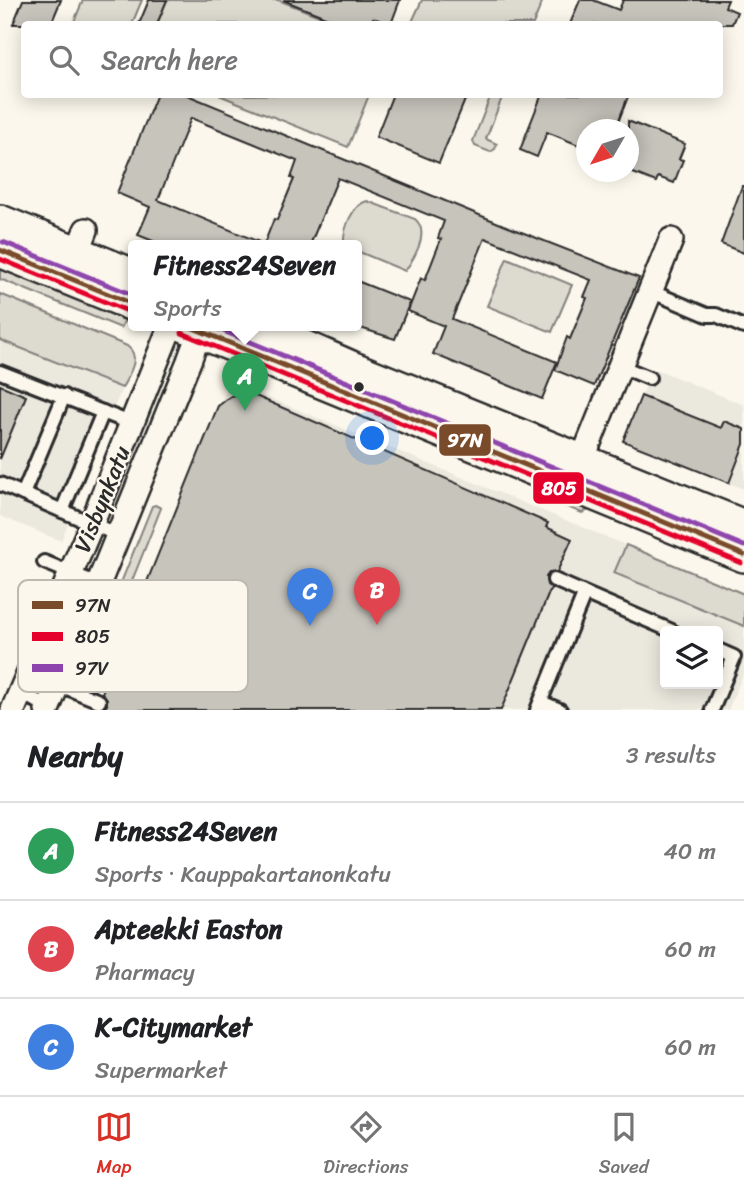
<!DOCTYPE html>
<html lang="en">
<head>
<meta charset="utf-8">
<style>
	:root { --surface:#fff; --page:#f2f2f2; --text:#202124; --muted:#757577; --line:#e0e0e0; --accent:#d93025 }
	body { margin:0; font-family:Sriracha,sans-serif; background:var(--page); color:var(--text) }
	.controls { position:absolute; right:21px; bottom:21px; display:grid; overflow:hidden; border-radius:7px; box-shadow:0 4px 18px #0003 }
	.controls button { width:63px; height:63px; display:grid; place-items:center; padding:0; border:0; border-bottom:2px solid var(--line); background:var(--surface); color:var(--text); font:35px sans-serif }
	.compass { position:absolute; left:576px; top:119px; width:63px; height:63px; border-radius:50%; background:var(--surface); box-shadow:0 4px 18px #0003; rotate:231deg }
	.you { position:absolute; left:373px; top:439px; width:24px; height:24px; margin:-18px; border:5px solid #fff; border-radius:50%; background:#1a73e8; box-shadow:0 0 0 10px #1a73e833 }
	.badge { display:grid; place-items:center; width:46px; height:46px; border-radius:50%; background:var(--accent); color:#fff; font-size:23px; font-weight:700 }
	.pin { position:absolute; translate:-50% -58px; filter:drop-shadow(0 2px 4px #0008) }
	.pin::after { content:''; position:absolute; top:37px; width:24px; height:21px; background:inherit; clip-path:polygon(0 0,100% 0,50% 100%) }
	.popup { position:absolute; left:128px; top:240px; width:234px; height:91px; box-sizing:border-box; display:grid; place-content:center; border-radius:7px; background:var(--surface); filter:drop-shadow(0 2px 5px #0005); font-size:23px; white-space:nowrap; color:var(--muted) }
	.popup b { font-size:26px; color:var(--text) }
	.popup::after { content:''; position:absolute; left:50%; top:100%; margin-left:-14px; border:14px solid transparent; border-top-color:var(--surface) }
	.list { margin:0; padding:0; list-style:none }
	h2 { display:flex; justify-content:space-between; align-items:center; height:91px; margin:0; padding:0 28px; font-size:30px }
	h2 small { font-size:23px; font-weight:400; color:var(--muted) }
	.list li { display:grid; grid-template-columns:46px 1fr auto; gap:21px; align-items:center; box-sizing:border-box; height:98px; padding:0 28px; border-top:2px solid var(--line) }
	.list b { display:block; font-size:26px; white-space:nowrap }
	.list p { margin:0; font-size:23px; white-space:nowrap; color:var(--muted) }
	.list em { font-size:23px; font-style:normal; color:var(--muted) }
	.icon { flex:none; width:38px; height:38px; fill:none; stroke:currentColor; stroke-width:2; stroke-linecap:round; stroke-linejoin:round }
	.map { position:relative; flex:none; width:744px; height:710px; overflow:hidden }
	.search { position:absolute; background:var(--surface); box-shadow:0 4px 18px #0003; left:21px; right:21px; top:21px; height:77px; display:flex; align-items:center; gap:18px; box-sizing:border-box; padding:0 24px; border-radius:7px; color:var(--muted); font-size:26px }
	.sheet { height:385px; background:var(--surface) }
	nav { display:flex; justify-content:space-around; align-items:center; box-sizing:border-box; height:98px; border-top:2px solid var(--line); background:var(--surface); font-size:19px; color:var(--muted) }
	nav a { display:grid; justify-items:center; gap:4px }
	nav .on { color:var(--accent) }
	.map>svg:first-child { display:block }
	.built { fill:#ebe8de; fill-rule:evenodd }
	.green { fill:#dddad0; stroke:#84827e; stroke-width:2 }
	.building { fill:#c7c4bc; stroke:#2b2b2b; stroke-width:2; fill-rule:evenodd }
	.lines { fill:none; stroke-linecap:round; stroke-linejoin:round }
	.lane-casing { stroke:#2b2b2b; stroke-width:18 }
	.street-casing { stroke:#2b2b2b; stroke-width:28 }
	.secondary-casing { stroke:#2b2b2b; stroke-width:38 }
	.lane { stroke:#fbf7ec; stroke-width:12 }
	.street { stroke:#fbf7ec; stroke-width:23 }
	.secondary { stroke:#fbf7ec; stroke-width:33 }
	.bus-1-casing { stroke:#fbf7ec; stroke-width:10 }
	.bus-2-casing { stroke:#fbf7ec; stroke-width:10 }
	.bus-3-casing { stroke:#fbf7ec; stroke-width:10 }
	.bus-1 { stroke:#7a4b2a; stroke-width:5 }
	.bus-2 { stroke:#e4002b; stroke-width:5 }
	.bus-3 { stroke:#8e44ad; stroke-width:5 }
	.bus-dot { fill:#2b2b2b; stroke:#fbf7ec; stroke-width:2.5 }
	.labels { text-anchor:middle; stroke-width:5; stroke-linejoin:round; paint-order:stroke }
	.street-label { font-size:23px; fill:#2b2b2b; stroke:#fbf7ec }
	.key { fill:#fbf7ec; stroke:#bdbab2; stroke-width:2 }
	.key-label { font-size:19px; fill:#2b2b2b }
	.line-badge { stroke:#fbf7ec; stroke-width:2.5 }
	.badge-label { font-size:19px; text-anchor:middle; font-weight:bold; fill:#fff }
</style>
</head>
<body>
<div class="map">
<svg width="744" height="710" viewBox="0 0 744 710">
	<rect width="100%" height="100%" fill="#fbf7ec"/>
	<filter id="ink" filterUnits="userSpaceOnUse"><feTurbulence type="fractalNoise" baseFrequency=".0143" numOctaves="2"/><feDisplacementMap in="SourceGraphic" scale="14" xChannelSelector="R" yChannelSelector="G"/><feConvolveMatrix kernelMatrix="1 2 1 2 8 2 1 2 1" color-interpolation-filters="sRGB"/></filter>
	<g filter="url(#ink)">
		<g class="built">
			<polygon points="0,340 122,388 61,541 0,516"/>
			<polygon points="658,370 744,405 744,489 623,441 649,378"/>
			<path d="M231 382 744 594V672L728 710H96L218 406ZM665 631H718V684H665Z"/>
		</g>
		<g class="green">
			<polygon points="83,0 142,0 132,24 73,24"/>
			<polygon points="167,0 278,0 340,24 157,24"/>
			<polygon points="422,0 543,0 533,24 411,24"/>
			<polygon points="219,95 369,94 369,95 348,147"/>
			<polygon points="491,95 503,95 486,139 497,144 495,149 490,152 475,146 473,141"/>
			<path d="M367 201 415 219C430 232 415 257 405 271L357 251V245L344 244C343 229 352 205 367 201Z"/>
			<polygon points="507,258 572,285 552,332 487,306"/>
			<polygon points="0,267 125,320 121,328 0,279"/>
			<path d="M0 294 127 346C142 357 129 374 122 388L0 340Z"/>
			<polygon points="542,479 593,501 589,510 582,513 542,497 538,491"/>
			<polygon points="155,505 161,508 98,666 92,664 93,652 152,506"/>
			<polygon points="626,545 744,594 744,626 614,573"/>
		</g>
		<g class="building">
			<polygon points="23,0 61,0 51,24 13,24"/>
			<polygon points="149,0 167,0 157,24 139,24"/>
			<polygon points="283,0 400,0 391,24 373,18 370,24 343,24"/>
			<polygon points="580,0 593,0 619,10 623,0 728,0 725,7 737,12 732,24 570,24"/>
			<path d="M157 94H185L506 226 639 278 594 386 555 370 567 337 570 339 587 298 584 297 591 280 485 238 452 319 557 362 542 399 508 385 433 354 444 326 408 311 421 278 425 280 441 239 438 238 444 221 338 178 310 245H163L138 235 150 207 117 193ZM191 118 297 161 291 178 294 179 277 220 274 219 264 244 158 200Z"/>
			<polygon points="393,94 452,94 465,100 439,163 376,137"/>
			<polygon points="542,94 629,94 615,130 586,130 586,148 547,132 537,157 520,150"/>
			<polygon points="628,121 685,144 679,159 683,160 674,183 658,177 656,182 628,171"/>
			<polygon points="742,186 744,186 744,253 721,244"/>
			<polygon points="357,281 410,302 395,339 357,327"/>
			<polygon points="0,385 26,396 0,459"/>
			<polygon points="241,394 251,394 548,523 546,527 572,539 557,572 549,573 546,577 547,585 551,588 501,710 96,710 104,708 107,705 107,699 102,693 218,406 231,396"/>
			<polygon points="641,396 721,428 724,421 744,429 744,444 729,483 623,441"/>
		</g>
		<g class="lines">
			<g class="lane-casing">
				<g id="lane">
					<polyline points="650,291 707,315 716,315 744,327"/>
					<polyline points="620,366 649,378"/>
					<polyline points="0,372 133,424"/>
					<polyline points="0,484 118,535"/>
					<polyline points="23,494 64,396"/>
					<polyline points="62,511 103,412"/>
					<polyline points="44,562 98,584"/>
					<polyline points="554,580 672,631"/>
					<polyline points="30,673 99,701"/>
					<polyline points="21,694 53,708"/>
					<polyline points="541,702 560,710"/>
					<polyline points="537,710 584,595"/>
					<polyline points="712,710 734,657 718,650"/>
				</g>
			</g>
			<g class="street-casing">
				<g id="street">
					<polyline points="77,253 86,230"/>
					<polyline points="576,475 671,240"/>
					<polyline points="13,710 92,523 171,325"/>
					<polyline points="47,710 189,361 200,331 199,325"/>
				</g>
			</g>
			<g class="secondary-casing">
				<g id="secondary">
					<polyline points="0,222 133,276"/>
					<polyline points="0,250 133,304"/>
					<polyline points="185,325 744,555"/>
					<polyline points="253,325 351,368 744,527"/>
				</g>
			</g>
			<use href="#lane" class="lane"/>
			<use href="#street" class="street"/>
			<use href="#secondary" class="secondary"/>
			<g class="bus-1-casing">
				<g id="bus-1">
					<polyline points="0,250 133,304"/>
					<polyline points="186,325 744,555"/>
				</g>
			</g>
			<g class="bus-2-casing">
				<g id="bus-2">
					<polyline points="0,259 130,312"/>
					<polyline points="182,333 741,563"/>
				</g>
			</g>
			<g class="bus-3-casing">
				<g id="bus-3">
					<polyline points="3,242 133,295"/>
					<polyline points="209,325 744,546"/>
				</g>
			</g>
			<use href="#bus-1" class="bus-1"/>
			<use href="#bus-2" class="bus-2"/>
			<use href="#bus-3" class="bus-3"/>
		</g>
	</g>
	<circle class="bus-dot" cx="359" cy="387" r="6"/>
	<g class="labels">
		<g class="street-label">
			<text transform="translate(102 499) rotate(-68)" y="8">Visbynkatu</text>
		</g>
	</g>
	<rect x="18" y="580" width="230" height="112" rx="10" class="key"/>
	<rect x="32" y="601" width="31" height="8" fill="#7a4b2a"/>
	<rect x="32" y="632" width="31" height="9" fill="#e4002b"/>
	<rect x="32" y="664" width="31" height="8" fill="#8e44ad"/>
	<g class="key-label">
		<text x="75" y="612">97N</text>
		<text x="75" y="643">805</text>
		<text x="75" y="675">97V</text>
	</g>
	<g class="line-badge">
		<rect x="438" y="423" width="54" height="34" rx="7" fill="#7a4b2a"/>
		<rect x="532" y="471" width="53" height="34" rx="7" fill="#e4002b"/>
	</g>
	<g class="badge-label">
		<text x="465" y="447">97N</text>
		<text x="559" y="495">805</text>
	</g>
</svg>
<div class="controls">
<button><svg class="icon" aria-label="layers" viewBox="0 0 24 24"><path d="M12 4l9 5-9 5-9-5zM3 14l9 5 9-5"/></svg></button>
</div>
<svg class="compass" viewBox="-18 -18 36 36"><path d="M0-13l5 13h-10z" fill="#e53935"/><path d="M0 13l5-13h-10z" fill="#757577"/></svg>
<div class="you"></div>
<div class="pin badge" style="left:245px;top:411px;background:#2e9e5b">A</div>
<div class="popup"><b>Fitness24Seven</b>Sports</div>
<div class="pin badge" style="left:377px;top:625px;background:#e0444e">B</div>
<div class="pin badge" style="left:310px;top:626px;background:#3f7fe0">C</div>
<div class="search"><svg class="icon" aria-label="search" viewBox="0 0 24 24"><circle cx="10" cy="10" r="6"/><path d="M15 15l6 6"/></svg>Search here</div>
</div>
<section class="sheet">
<h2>Nearby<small>3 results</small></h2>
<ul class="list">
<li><span class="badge" style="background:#2e9e5b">A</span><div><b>Fitness24Seven</b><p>Sports · Kauppakartanonkatu</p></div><em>40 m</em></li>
<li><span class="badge" style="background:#e0444e">B</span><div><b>Apteekki Easton</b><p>Pharmacy</p></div><em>60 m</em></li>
<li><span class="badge" style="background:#3f7fe0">C</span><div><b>K-Citymarket</b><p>Supermarket</p></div><em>60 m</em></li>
</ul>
</section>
<nav>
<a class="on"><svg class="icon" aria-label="map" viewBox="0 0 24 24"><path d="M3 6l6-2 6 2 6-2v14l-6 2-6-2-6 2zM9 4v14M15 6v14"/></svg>Map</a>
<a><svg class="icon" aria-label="directions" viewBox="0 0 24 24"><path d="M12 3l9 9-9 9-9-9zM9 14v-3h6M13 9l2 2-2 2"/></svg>Directions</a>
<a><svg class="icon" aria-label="saved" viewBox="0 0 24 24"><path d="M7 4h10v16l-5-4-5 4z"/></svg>Saved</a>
</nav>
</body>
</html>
